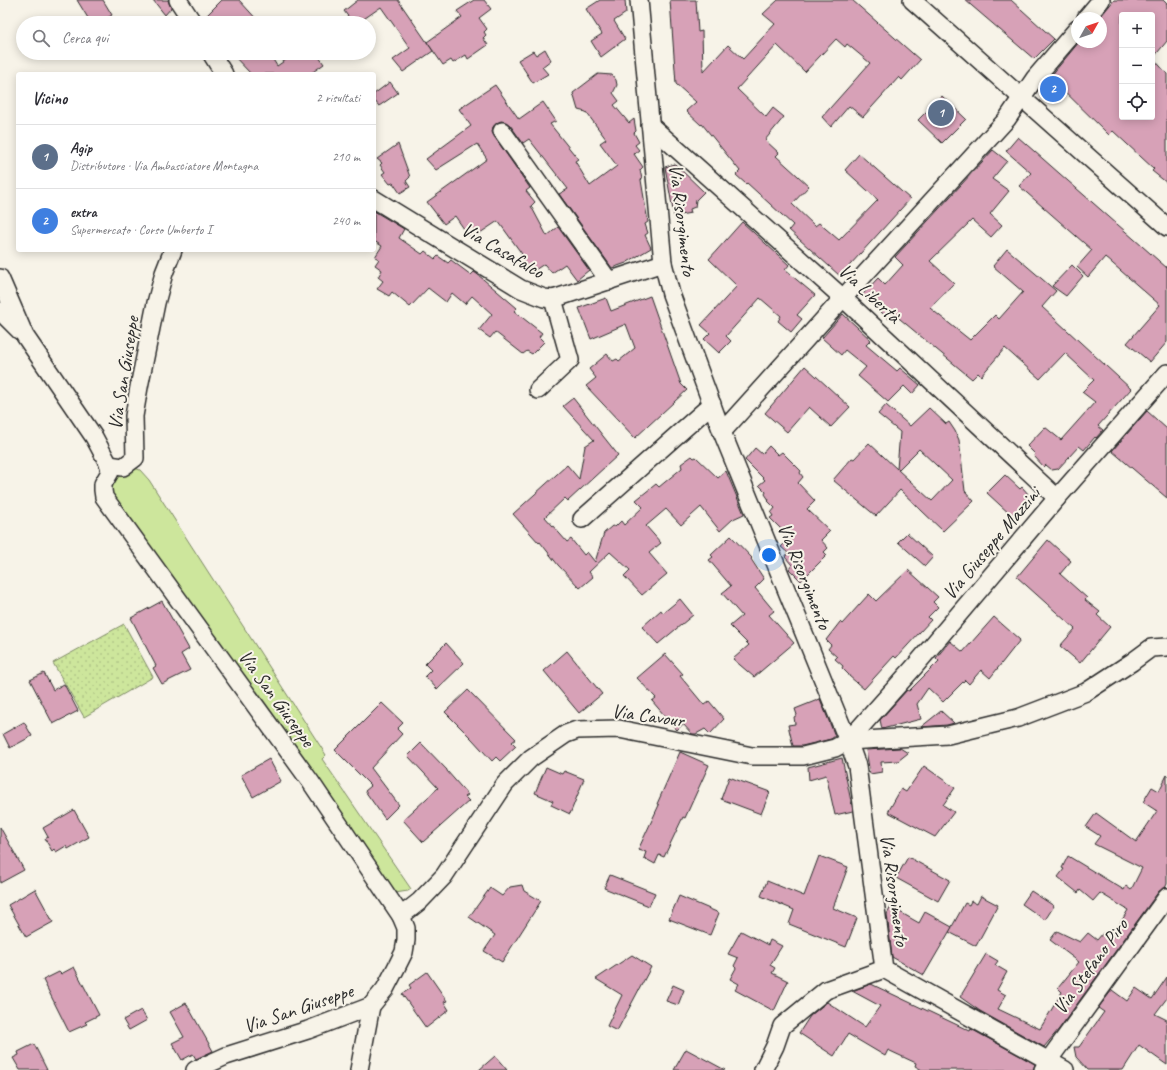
<!DOCTYPE html>
<html lang="it">
<head>
<meta charset="utf-8">
<style>
	:root { --surface:#fff; --page:#f2f2f3; --text:#2b2b33; --muted:#7c7c81; --line:#e1e1e2; --accent:#0f766e }
	body { margin:0; font-family:Caveat,sans-serif; background:var(--page); color:var(--text) }
	.controls { position:absolute; right:12px; top:12px; display:grid; overflow:hidden; border-radius:4px; box-shadow:0 2px 10px #0003 }
	.controls button { width:36px; height:36px; display:grid; place-items:center; padding:0; border:0; border-bottom:1px solid var(--line); background:var(--surface); color:var(--text); font:20px sans-serif }
	.compass { position:absolute; left:1071px; top:12px; width:36px; height:36px; border-radius:50%; background:var(--surface); box-shadow:0 2px 10px #0003; rotate:50deg }
	.you { position:absolute; left:769px; top:555px; width:14px; height:14px; margin:-10px; border:3px solid #fff; border-radius:50%; background:#1a73e8; box-shadow:0 0 0 6px #1a73e833 }
	.badge { display:grid; place-items:center; width:26px; height:26px; border-radius:50%; background:var(--accent); color:#fff; font-size:13px; font-weight:700 }
	.pin { position:absolute; translate:-50% -50%; border:2px solid #fff; box-shadow:0 1px 4px #0006 }
	.list { margin:0; padding:0; list-style:none }
	h2 { display:flex; justify-content:space-between; align-items:center; height:52px; margin:0; padding:0 16px; font-size:17px }
	h2 small { font-size:13px; font-weight:400; color:var(--muted) }
	.list li { display:grid; grid-template-columns:26px 1fr auto; gap:12px; align-items:center; box-sizing:border-box; height:64px; padding:0 16px; border-top:1px solid var(--line) }
	.list b { display:block; font-size:15px; white-space:nowrap }
	.list p { margin:0; font-size:13px; white-space:nowrap; color:var(--muted) }
	.list em { font-size:13px; font-style:normal; color:var(--muted) }
	.icon { flex:none; width:22px; height:22px; fill:none; stroke:currentColor; stroke-width:2; stroke-linecap:round; stroke-linejoin:round }
	.map { position:relative; flex:none; width:1167px; height:1070px; overflow:hidden }
	.search { position:absolute; background:var(--surface); box-shadow:0 2px 10px #0003; left:16px; top:16px; width:360px; height:44px; display:flex; align-items:center; gap:10px; box-sizing:border-box; padding:0 14px; border-radius:22px; color:var(--muted); font-size:15px }
	.panel { position:absolute; background:var(--surface); box-shadow:0 2px 10px #0003; left:16px; top:72px; width:360px; height:180px; border-radius:4px }
	.map>svg:first-child { display:block }
	.grass { fill:#cde69c; stroke:#7c8864 }
	.garden { fill:url(#garden-dots); stroke:#7c8864 }
	.building { fill:#d7a1b7; stroke:#2b2b2b; fill-rule:evenodd }
	.lines { fill:none; stroke-linecap:round; stroke-linejoin:round }
	.minor-casing { stroke:#2b2b2b; stroke-width:20 }
	.minor { stroke:#f7f3e8; stroke-width:17 }
	.labels { text-anchor:middle; stroke-width:4; stroke-linejoin:round; paint-order:stroke }
	.street-label { font-size:20px; fill:#2b2b2b; stroke:#f7f3e8 }
</style>
</head>
<body>
<div class="map">
<svg width="1167" height="1070" viewBox="0 0 1167 1070">
	<defs>
		<pattern id="garden-dots" width="8" height="8" patternUnits="userSpaceOnUse"><rect width="8" height="8" fill="#cde69c"/><path d="M2 2h.1M6 6h.1" fill="none" stroke="#b0c587" stroke-width="1.8" stroke-linecap="round"/></pattern>
	</defs>
	<rect width="100%" height="100%" fill="#f7f3e8"/>
	<filter id="ink" filterUnits="userSpaceOnUse"><feTurbulence type="fractalNoise" baseFrequency=".025" numOctaves="2"/><feDisplacementMap in="SourceGraphic" scale="8" xChannelSelector="R" yChannelSelector="G"/><feConvolveMatrix kernelMatrix="1 2 1 2 8 2 1 2 1" color-interpolation-filters="sRGB"/></filter>
	<g filter="url(#ink)">
		<path class="grass" d="M135 468 140 470 149 480 326 755 322 759 411 889 408 891 395 893 110 495C113 478 119 474 135 468Z"/>
		<polygon class="garden" points="124,624 153,677 84,717 53,663"/>
		<g class="building">
			<polygon points="77,0 103,0 112,15 99,23 91,23"/>
			<polygon points="153,0 168,0 171,8 165,15"/>
			<polygon points="222,0 239,0 260,23 203,23 202,20"/>
			<polygon points="358,0 398,0 433,51 403,72 393,60 410,48 381,7 358,23 353,23 344,11"/>
			<polygon points="474,0 484,0 491,9 479,18 487,29 484,32 486,35 483,38 488,45 468,59 466,55 453,63 451,60 443,65 427,42 462,17 457,11"/>
			<polygon points="600,0 625,0 626,13 614,21 625,39 601,57 591,41 602,34 586,9"/>
			<polygon points="670,0 696,0 698,32 702,31 703,72 728,45 743,59 775,24 763,14 778,0 852,0 920,60 902,80 899,77 863,117 849,106 831,127 822,117 870,63 847,44 845,47 836,39 805,72 777,45 737,89 766,117 773,108 784,117 765,140 779,153 776,156 809,186 792,204 815,226 819,223 839,240 878,200 845,170 859,154 910,199 840,276 789,230 793,225 747,183 746,184 736,175 740,171 702,124 701,125 686,111 696,102 676,84"/>
			<polygon points="965,0 1011,0 1054,39 1034,59"/>
			<path d="M1114 0H1163L1167 4V41L1153 58 1167 74V183L1152 171 1154 169 1113 131 1109 135 1050 77 1079 42H1101V16ZM1122 15H1152V117H1122Z"/>
			<polygon points="545,49 551,60 542,67 548,74 533,83 518,60 533,51 536,55"/>
			<polygon points="231,53 269,53 277,66 296,53 316,53 324,64 310,74 251,74"/>
			<polygon points="598,74 612,75 616,80 617,85 613,93 619,101 614,105 629,123 634,119 636,131 634,133 639,142 635,145 639,150 634,154 643,167 640,170 642,179 641,180 648,222 645,224 648,233 645,235 651,248 626,263 612,268 559,194 568,189 529,139 523,143 510,125 506,122 501,121 497,123 493,127 492,132 494,136 530,188 526,191 535,202 531,206 547,236 558,227 589,270 577,280 565,264 552,273 544,264 532,272 519,257 522,254 498,221 471,239 455,216 444,224 427,202 487,159 477,144 436,170 426,159 471,126 459,109 495,85 519,119 543,102 556,121 550,124 578,159 575,161 590,186 617,166 600,143 606,139 586,112 578,110 573,93"/>
			<polygon points="390,82 398,93 379,106 374,100 374,94"/>
			<polygon points="942,96 966,119 942,143 918,120"/>
			<polygon points="1018,137 1167,268 1167,342 1150,362 1127,343 1160,305 1105,257 1088,277 1077,267 1092,250 1019,186 1031,173 1006,151"/>
			<polygon points="398,144 410,177 406,181 410,187 400,193 393,183 390,184 382,174 385,172 380,165 382,163 377,159"/>
			<polygon points="993,150 1007,161 992,179 1009,191 990,214 1002,225 991,237 972,220 930,261 954,283 930,308 970,340 995,315 999,319 1023,292 993,266 1007,249 1056,291 1042,307 1131,389 1098,426 1103,430 1096,438 1095,437 1084,450 1079,446 1058,469 1052,470 1046,465 1044,467 1034,456 1035,454 1027,446 1045,427 1061,440 1095,402 1082,392 1094,380 1065,353 1040,379 1005,348 981,376 978,373 972,379 894,314 889,319 862,295 878,278 885,285 903,265 895,257"/>
			<polygon points="675,164 704,192 696,200 695,207 690,209 691,213 674,216 665,167"/>
			<polygon points="374,211 404,229 399,238 422,254 425,251 435,259 438,256 448,263 451,260 471,275 474,272 477,274 517,308 514,311 542,333 539,337 544,342 532,354 527,351 523,354 495,332 490,338 479,330 492,314 472,296 465,304 452,293 446,302 428,288 410,307 392,292 389,296 377,289 383,281 378,277 382,270 375,265 379,259 375,257 382,246 374,241"/>
			<polygon points="742,222 789,265 785,270 815,295 797,315 802,319 791,332 778,321 781,316 760,298 726,336 731,341 719,353 704,339 710,333 701,325 737,286 709,259"/>
			<polygon points="1072,265 1083,276 1066,296 1052,286"/>
			<polygon points="650,296 681,384 687,390 635,438 586,386 596,378 589,369 607,354 613,361 617,359 619,361 635,348 626,324 591,339 579,308 606,298 611,311"/>
			<polygon points="843,314 871,340 866,345 897,371 900,368 920,385 912,394 904,386 888,402 858,376 866,367 845,350 841,355 822,338"/>
			<polygon points="805,366 850,407 831,427 809,407 787,432 765,413"/>
			<polygon points="573,398 618,455 568,501 565,498 545,517 567,542 571,539 584,555 587,552 595,562 604,533 612,526 615,527 621,521 624,525 643,507 636,500 656,484 659,487 682,468 681,464 692,456 694,458 696,457 718,478 726,471 744,514 733,519 720,531 701,507 681,525 666,509 646,526 661,543 649,553 667,574 642,595 624,576 630,570 610,552 589,572 593,577 580,588 558,565 540,542 539,543 513,514 567,465 579,479 585,446 594,440 563,406"/>
			<path d="M886 405 910 426 929 408 946 424 949 422 955 431 959 440 965 491 974 501 943 531 900 490 876 516 833 480 852 458 854 459 869 443 897 469 900 432 878 414ZM919 449 952 480 932 501 898 470Z"/>
			<polygon points="1147,411 1167,429 1167,498 1112,451"/>
			<polygon points="769,446 778,455 782,452 801,471 800,473 803,477 798,483 815,501 807,509 830,531 821,540 828,548 824,552 827,555 801,581 789,569 792,565 785,557 788,553 781,547 790,538 770,518 773,516 771,513 775,508 768,501 769,500 765,494 766,492 759,485 765,480 745,460 755,448 762,454"/>
			<polygon points="1005,475 1020,489 1022,487 1030,496 1031,500 1031,504 1017,516 1012,516 987,493"/>
			<polygon points="907,533 933,557 925,566 898,542"/>
			<polygon points="731,536 752,558 751,559 764,579 755,588 774,611 769,615 794,643 754,677 733,659 749,645 730,626 742,616 722,593 731,586 709,560 713,557 711,555"/>
			<polygon points="1048,540 1071,561 1060,574 1087,598 1085,600 1100,612 1097,615 1110,627 1080,663 1060,646 1075,629 1017,577"/>
			<polygon points="908,570 938,597 933,602 938,607 928,617 931,620 896,658 894,656 864,689 849,676 849,675 842,668 843,666 835,659 837,657 828,649 831,645 826,640 840,622 842,624 869,594 876,601"/>
			<polygon points="680,599 693,615 658,644 642,627 661,610 663,613"/>
			<polygon points="162,601 189,649 181,654 190,670 162,684 153,668 156,666 131,618"/>
			<polygon points="994,617 1020,640 990,678 981,670 969,684 965,680 943,702 928,688 917,704 921,719 882,729 880,720 907,690 909,691 939,661 936,658 950,641 963,652"/>
			<polygon points="446,643 464,663 437,689 425,676 431,670 425,664"/>
			<polygon points="567,651 602,694 579,713 544,671"/>
			<polygon points="665,654 683,674 680,676 704,705 709,701 724,719 710,734 705,729 696,734 692,734 683,724 677,730 652,701 656,698 637,678"/>
			<polygon points="44,673 53,690 64,684 78,711 53,724 30,680"/>
			<polygon points="468,690 516,739 512,742 516,746 500,761 496,757 492,761 472,739 445,712"/>
			<polygon points="820,699 835,736 831,739 802,746 793,746 788,725 795,724 794,717 797,715 795,709"/>
			<polygon points="382,703 403,723 397,729 402,734 371,768 399,805 385,819 365,791 371,786 335,750"/>
			<polygon points="941,711 954,723 947,725 921,727"/>
			<polygon points="24,722 32,736 10,748 3,734"/>
			<polygon points="421,743 447,770 447,771 468,795 465,797 469,801 423,842 403,820 438,788 408,756"/>
			<polygon points="900,748 908,753 898,761 881,762 882,772 870,774 866,750"/>
			<polygon points="680,752 709,765 685,818 683,817 664,857 659,855 655,864 644,858 646,852 638,850 659,805 657,804"/>
			<polygon points="842,758 853,811 835,815 826,775 809,780 808,767"/>
			<polygon points="269,759 281,781 253,797 241,775"/>
			<polygon points="924,766 955,788 943,805 954,812 935,837 888,812 901,789 906,792"/>
			<polygon points="546,767 562,774 564,771 584,779 570,814 551,805 553,801 535,793"/>
			<polygon points="1167,775 1167,884 1165,888 1159,891 1059,1029 1044,1047 980,1011 960,997 986,954 998,961 995,965 1007,972 997,990 1006,995 998,1009 1040,1029 1062,992 1058,988 1079,962 1050,940 1057,931 1080,942 1088,933 1097,940 1103,933 1111,939 1128,910 1100,893 1093,901 1080,890 1078,893 1058,877 1064,869 1062,868 1068,856 1124,890 1126,886 1131,890 1142,868 1094,844 1100,836 1086,827 1096,813 1136,842 1157,811 1143,802 1152,787 1159,791"/>
			<polygon points="729,777 770,792 761,814 721,799"/>
			<polygon points="74,810 89,837 68,849 66,846 56,852 54,849 52,851 45,839 48,837 43,828"/>
			<polygon points="0,827 24,870 0,883"/>
			<polygon points="819,856 848,867 833,908 857,918 846,947 789,924 794,910 761,896 767,881 804,896"/>
			<polygon points="908,857 950,880 938,901 896,878"/>
			<polygon points="610,875 655,893 649,906 604,888"/>
			<polygon points="522,885 524,891 541,901 502,962 484,951 495,935 469,917 490,888 502,896 510,887"/>
			<polygon points="35,889 53,922 26,937 8,905"/>
			<polygon points="1031,891 1054,906 1045,920 1022,904"/>
			<polygon points="679,896 719,913 710,935 669,919"/>
			<polygon points="981,896 998,905 976,946 949,932 965,903 969,905 971,901 977,904"/>
			<polygon points="891,907 919,923 925,912 952,927 924,975 892,957 887,914"/>
			<polygon points="741,931 768,945 770,940 782,946 770,965 775,968 772,973 788,981 774,1011 735,990 739,984 730,979 736,968 734,966 738,958 728,954"/>
			<polygon points="632,955 651,967 617,1031 607,1026 622,995 596,979"/>
			<polygon points="74,967 99,1015 85,1022 87,1024 69,1032 43,980 59,972 61,974"/>
			<polygon points="427,972 447,1001 444,1002 449,1010 426,1028 402,994 411,988 409,985"/>
			<polygon points="1167,977 1167,998 1155,1014 1167,1020 1167,1065 1139,1045 1123,1070 1088,1070 1076,1057 1074,1047 1079,1047 1104,1012 1098,1008 1112,990 1127,1001 1136,988 1152,999"/>
			<polygon points="871,984 970,1031 971,1029 1035,1064 1033,1070 922,1070 915,1066 916,1063 888,1050 885,1056 848,1034 834,1056 799,1033 810,1016 827,1002 865,1027 880,1006 852,991"/>
			<polygon points="673,985 684,990 678,1005 666,1001"/>
			<polygon points="186,1003 213,1051 196,1059 193,1054 182,1060 172,1043 184,1037 170,1012"/>
			<polygon points="141,1010 147,1020 129,1030 123,1020"/>
			<polygon points="34,1044 47,1070 20,1070 13,1058 19,1055 18,1052"/>
			<polygon points="686,1049 725,1070 674,1070"/>
			<polygon points="495,1056 507,1070 479,1070"/>
		</g>
		<g class="lines">
			<g class="minor-casing">
				<g id="minor">
					<polyline points="178,0 193,23"/>
					<polyline points="639,0 663,263 671,294 722,432 848,741 857,766 884,969 1065,1070"/>
					<polyline points="912,0 1167,227"/>
					<polyline points="1086,18 1101,0"/>
					<polyline points="211,53 224,74"/>
					<polyline points="650,125 843,298 1057,498"/>
					<polyline points="502,131 609,281"/>
					<polyline points="374,199 521,289 544,298 553,299 663,263"/>
					<polyline points="0,278 25,336 94,437 109,465 110,472 103,484 103,490 104,497 310,781 401,916 406,928 406,940 404,952 396,968 385,989 371,1006 308,1030 226,1056 195,1070"/>
					<polyline points="0,311 20,331"/>
					<polyline points="538,390 570,360 553,299"/>
					<polyline points="722,432 843,298 1007,119 1035,78 1077,29"/>
					<polyline points="109,465 123,467 135,458 134,416 139,387 156,303 164,273 173,250"/>
					<polyline points="582,519 712,404"/>
					<polyline points="848,741 948,735 1018,718 1086,692 1132,662 1151,648 1167,647"/>
					<polyline points="401,916 420,901 444,876 505,784 531,758 566,734 577,730 619,729 752,756 803,756 835,748 848,741 915,666 1057,498 1167,373"/>
					<polyline points="359,1070 371,1006"/>
					<polyline points="763,1070 775,1046 782,1026 826,990 884,969"/>
					<polyline points="1043,1070 1048,1061 1167,897"/>
				</g>
			</g>
			<use href="#minor" class="minor"/>
		</g>
	</g>
	<g class="labels">
		<g class="street-label">
			<text transform="translate(683 220) rotate(83)" y="7">Via Risorgimento</text>
			<text transform="translate(503 250) rotate(30)" y="7">Via Casafalco</text>
			<text transform="translate(870 293) rotate(43)" y="7">Via Libertà</text>
			<text transform="translate(123 373) rotate(-81)" y="7">Via San Giuseppe</text>
			<text transform="translate(991 543) rotate(-50)" y="7">Via Giuseppe Mazzini</text>
			<text transform="translate(805 576) rotate(68)" y="7">Via Risorgimento</text>
			<text transform="translate(277 698) rotate(54)" y="7">Via San Giuseppe</text>
			<text transform="translate(648 715) rotate(8)" y="7">Via Cavour</text>
			<text transform="translate(895 890) rotate(82)" y="7">Via Risorgimento</text>
			<text transform="translate(1090 966) rotate(-54)" y="7">Via Stefano Piro</text>
			<text transform="translate(298 1008) rotate(-19)" y="7">Via San Giuseppe</text>
		</g>
	</g>
</svg>
<div class="controls">
<button>+</button>
<button>−</button>
<button><svg class="icon" aria-label="locate" viewBox="0 0 24 24"><circle cx="12" cy="12" r="6"/><path d="M12 2v4M12 18v4M2 12h4M18 12h4"/></svg></button>
</div>
<svg class="compass" viewBox="-18 -18 36 36"><path d="M0-13l5 13h-10z" fill="#e53935"/><path d="M0 13l5-13h-10z" fill="#7c7c81"/></svg>
<div class="you"></div>
<div class="pin badge" style="left:941px;top:113px;background:#5c6f8a">1</div>
<div class="pin badge" style="left:1053px;top:89px;background:#3f7fe0">2</div>
<div class="search"><svg class="icon" aria-label="search" viewBox="0 0 24 24"><circle cx="10" cy="10" r="6"/><path d="M15 15l6 6"/></svg>Cerca qui</div>
<section class="panel">
<h2>Vicino<small>2 risultati</small></h2>
<ul class="list">
<li><span class="badge" style="background:#5c6f8a">1</span><div><b>Agip</b><p>Distributore · Via Ambasciatore Montagna</p></div><em>210 m</em></li>
<li><span class="badge" style="background:#3f7fe0">2</span><div><b>extra</b><p>Supermercato · Corso Umberto I</p></div><em>240 m</em></li>
</ul>
</section>
</div>
</body>
</html>
